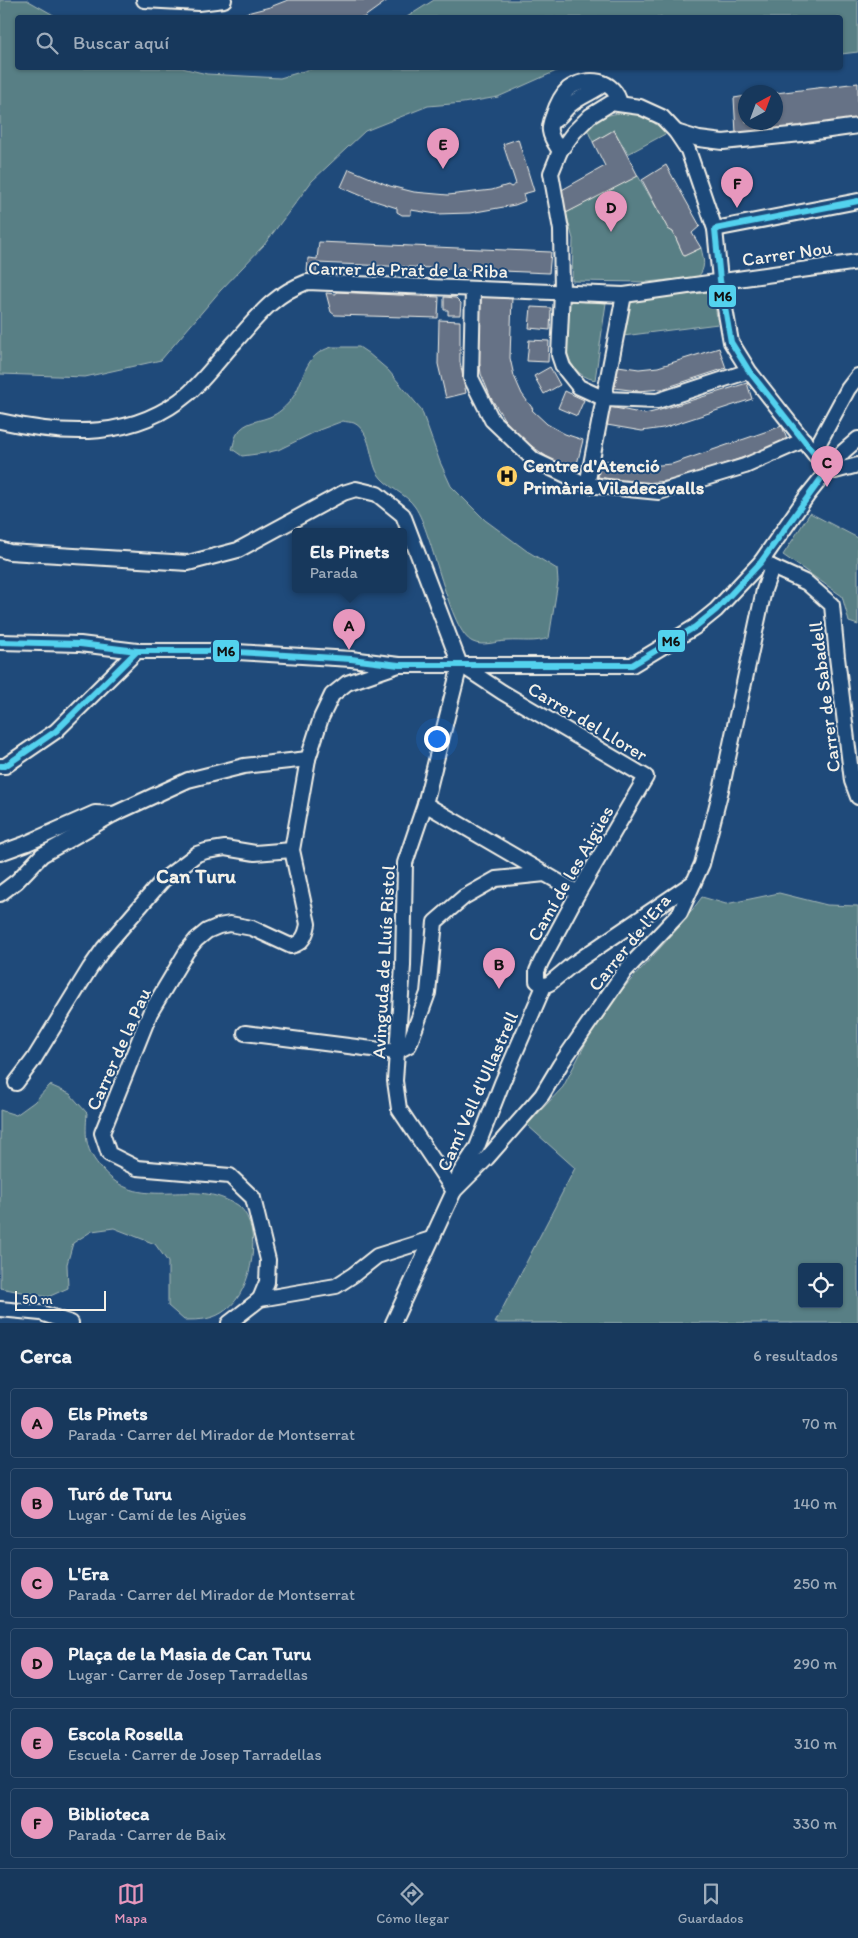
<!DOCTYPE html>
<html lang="es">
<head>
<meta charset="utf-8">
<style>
	:root { --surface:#17385c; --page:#203f62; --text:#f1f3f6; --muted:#9eacbb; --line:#365272; --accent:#e797bd }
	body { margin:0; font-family:Itim,sans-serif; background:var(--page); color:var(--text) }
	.controls { position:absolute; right:15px; bottom:15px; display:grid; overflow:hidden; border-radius:5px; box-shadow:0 1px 4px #0004 }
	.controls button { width:45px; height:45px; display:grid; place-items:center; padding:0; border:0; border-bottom:1px solid var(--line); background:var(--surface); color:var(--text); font:25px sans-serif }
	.compass { position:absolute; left:738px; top:85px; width:45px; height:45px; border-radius:50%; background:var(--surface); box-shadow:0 1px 4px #0004; rotate:41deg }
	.scale { position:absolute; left:15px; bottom:12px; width:91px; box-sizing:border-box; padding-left:5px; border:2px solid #f4f1e8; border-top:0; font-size:14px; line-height:18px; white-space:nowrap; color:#f4f1e8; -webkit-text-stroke:4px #1f4a7a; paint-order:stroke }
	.you { position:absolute; left:436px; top:738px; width:18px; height:18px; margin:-12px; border:4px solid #fff; border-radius:50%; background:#1a73e8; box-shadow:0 0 0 8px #1a73e833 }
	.badge { display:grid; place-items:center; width:32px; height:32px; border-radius:50%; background:var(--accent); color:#111; font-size:16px; font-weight:700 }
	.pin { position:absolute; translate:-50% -41px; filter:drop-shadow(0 1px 2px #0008) }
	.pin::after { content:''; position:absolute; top:26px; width:18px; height:15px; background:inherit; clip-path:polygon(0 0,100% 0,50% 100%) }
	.popup { position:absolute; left:292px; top:528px; width:115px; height:65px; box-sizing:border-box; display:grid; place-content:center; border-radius:5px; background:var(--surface); filter:drop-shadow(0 1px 4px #0005); font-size:16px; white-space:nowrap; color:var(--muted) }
	.popup b { font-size:19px; color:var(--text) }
	.popup::after { content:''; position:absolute; left:50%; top:100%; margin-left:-10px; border:10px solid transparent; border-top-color:var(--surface) }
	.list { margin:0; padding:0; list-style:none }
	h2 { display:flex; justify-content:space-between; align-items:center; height:65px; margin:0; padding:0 20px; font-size:21px }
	h2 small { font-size:16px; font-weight:400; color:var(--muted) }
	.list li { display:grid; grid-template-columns:32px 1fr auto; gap:15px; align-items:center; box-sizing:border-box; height:70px; margin:0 10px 10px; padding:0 10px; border:1px solid var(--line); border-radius:5px }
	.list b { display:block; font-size:19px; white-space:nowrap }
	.list p { margin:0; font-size:16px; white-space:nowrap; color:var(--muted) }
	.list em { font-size:16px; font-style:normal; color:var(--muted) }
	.icon { flex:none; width:28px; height:28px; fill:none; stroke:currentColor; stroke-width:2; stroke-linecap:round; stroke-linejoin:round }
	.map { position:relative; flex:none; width:858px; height:1323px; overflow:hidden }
	.search { position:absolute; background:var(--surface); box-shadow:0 1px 4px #0004; left:15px; right:15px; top:15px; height:55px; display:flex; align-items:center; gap:12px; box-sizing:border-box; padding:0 18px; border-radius:5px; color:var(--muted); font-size:19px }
	.sheet { height:545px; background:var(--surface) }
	nav { display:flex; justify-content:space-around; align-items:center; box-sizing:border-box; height:70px; border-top:1px solid var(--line); background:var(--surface); font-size:14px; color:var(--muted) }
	nav a { display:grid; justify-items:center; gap:2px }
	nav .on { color:var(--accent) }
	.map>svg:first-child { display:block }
	.green { fill:#597f85; stroke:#a6b8b6; fill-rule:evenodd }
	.building { fill:#667286; stroke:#f4f1e8 }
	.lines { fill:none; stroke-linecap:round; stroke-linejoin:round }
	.minor-casing { stroke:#f4f1e8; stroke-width:18 }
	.minor { stroke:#1f4a7a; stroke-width:14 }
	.bus-1-casing { stroke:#1f4a7a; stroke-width:10 }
	.bus-1 { stroke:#53d2ee; stroke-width:6 }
	.labels { text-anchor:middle; stroke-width:4; stroke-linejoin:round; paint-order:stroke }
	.street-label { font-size:19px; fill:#f4f1e8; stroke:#1f4a7a }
	.poi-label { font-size:19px; font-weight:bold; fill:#f4f1e8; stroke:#1f4a7a; text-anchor:start }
	.neighbourhood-label { font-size:20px; font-weight:bold; fill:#f4f1e8; stroke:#1f4a7a }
	.line-badge { stroke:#1f4a7a; stroke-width:2 }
	.pale-badge-label { font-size:14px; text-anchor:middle; font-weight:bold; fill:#111 }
</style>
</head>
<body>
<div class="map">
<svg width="858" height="1323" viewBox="0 0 858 1323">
	<rect width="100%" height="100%" fill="#1f4a7a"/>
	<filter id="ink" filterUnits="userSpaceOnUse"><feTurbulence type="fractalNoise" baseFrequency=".02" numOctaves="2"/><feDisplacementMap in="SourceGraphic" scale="10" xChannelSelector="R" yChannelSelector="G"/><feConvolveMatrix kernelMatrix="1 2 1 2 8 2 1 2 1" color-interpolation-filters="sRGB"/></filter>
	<g filter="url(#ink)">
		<g class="green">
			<polygon points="0,0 27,0 57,17 18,18 18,68 182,68 207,74 280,78 314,68 563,68 498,97 463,103 428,106 365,131 312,181 264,245 220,291 161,360 85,377 0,374"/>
			<polygon points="434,0 858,0 858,52 841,54 840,18 407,17"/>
			<path d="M629 112 644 115 667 133 628 154 614 130 593 142 587 129C601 115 610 114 629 112Z"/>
			<path d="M637 174 668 228 673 232 684 256 701 248C704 260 706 268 698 277L647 282 572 281 573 239 566 213Z"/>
			<polygon points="713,292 718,324 623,336 630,300"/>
			<path d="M567 301 606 303 595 380C558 372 566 331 567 301Z"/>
			<path d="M332 347H359L368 353 388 370 421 409 440 462 451 486 485 520 527 551 557 569 558 582 549 638C534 643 523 640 507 641 497 641 483 647 473 642 449 632 433 533 415 507 406 493 387 488 378 474 369 459 372 432 354 423 351 422 346 422 343 421L319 430 278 450 265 453 242 456 232 449C234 445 234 438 237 434 245 420 261 422 274 415 280 412 287 405 291 400 306 380 302 355 332 347Z"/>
			<polygon points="810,513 858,538 858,625 849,622 842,596 783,555"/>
			<path d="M779 893 827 905 858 906V1323H495L575 1168 527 1125 563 1087 602 1012 680 926 702 897 726 904ZM802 1267H839V1304H802Z"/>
			<path d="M50 1085 70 1094 87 1113C85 1138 85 1150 102 1169 139 1213 186 1179 229 1201 232 1202 237 1204 239 1206 264 1228 252 1291 227 1309 214 1320 200 1320 184 1320L168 1306V1262L155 1244 114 1228 92 1231 73 1243 67 1264 68 1288 48 1297 0 1288V1110L16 1115 34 1102Z"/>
		</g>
		<g class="building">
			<polygon points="288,0 388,0 363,18 213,18 239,15 270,7"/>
			<polygon points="858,83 858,124 736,133 734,98 746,96 746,122 776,122 776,93"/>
			<polygon points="614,130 638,176 566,213 560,191 605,166 593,142"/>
			<polygon points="518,139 534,191 523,194 525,201 515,205 470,213 437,214 411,210 411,215 402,215 397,212 397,208 369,199 341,187 349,169 390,186 414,192 448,195 492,190 508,185 511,187 516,184 503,144"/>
			<polygon points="666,165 700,226 692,233 701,248 684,256 673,232 668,229 642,180"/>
			<polygon points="319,242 551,252 549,273 317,263 316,273 307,272 308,258 317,259"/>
			<polygon points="336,292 439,297 438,318 335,315 331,312 326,293 336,294"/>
			<polygon points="481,294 512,296 510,358 514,376 522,394 533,409 532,410 547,424 565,434 583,440 575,472 553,461 520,438 504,419 491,398 481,374 479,359"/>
			<polygon points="444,297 456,298 461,303 460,315 448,315 448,310 444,310"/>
			<polygon points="531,307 551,308 550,330 529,328"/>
			<polygon points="439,320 460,321 460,362 466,393 446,398 438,364"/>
			<polygon points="529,340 549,341 548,362 527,361"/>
			<polygon points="719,348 726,368 662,389 638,391 614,388 618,366 639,369 658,367"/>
			<polygon points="550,367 560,385 544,394 534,376"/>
			<polygon points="747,383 752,399 663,428 642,431 607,425 610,407 645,414 657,411"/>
			<polygon points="565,391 584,400 577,416 558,408"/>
			<polygon points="782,426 788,442 677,480 645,483 633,481 633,483 598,477 601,460 648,466 672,464"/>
		</g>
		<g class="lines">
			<g class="minor-casing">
				<g id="minor">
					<polyline points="144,0 199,3 224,0"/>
					<path d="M553 121C561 118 564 110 570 105 581 96 594 92 604 84"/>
					<polyline points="676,132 699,139 723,142 801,134 858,126"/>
					<path d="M560 151C556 145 551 139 550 131 549 126 551 121 553 116 556 107 561 95 568 89 587 75 615 79 620 104"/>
					<polyline points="715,229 858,201"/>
					<polyline points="473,289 471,378 492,420 534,460 587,485 659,492 745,466 804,440"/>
					<polyline points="749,371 657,401 605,399 579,387 563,367 559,355 562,292 561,230 551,173 560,151 574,132 590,116 611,103 640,107 662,117 676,132 688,150 715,229 720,280 731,342 749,371 823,465"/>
					<path d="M0 421C66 436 134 440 189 393 206 378 220 358 235 342 259 315 273 295 307 282L624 295 858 262"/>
					<polyline points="814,452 848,389 858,376"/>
					<polyline points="832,464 844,451 858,439"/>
					<polyline points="835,471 858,465"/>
					<polyline points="587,485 624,295"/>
					<polyline points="0,549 9,552 188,563 238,550 343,493 356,489 377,494 403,515 460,665"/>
					<polyline points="772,567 807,583 832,605 837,657 852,781 858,797"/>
					<polyline points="0,642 80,644 137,651 220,651 351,659 399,665 632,665 695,627 716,610 761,562 807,496 823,476"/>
					<polyline points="461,665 502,692 646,777 578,893 541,962 537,971 537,981 544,986"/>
					<polyline points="0,766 5,766 56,731 137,651"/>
					<polyline points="425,804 578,893"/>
					<polyline points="0,853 25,844 95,813 114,814"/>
					<polyline points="0,894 17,881 42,855 114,814 188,780 244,766 308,759"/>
					<polyline points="245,1033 396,1052 409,1045 428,993 435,922 464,897 496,879 545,874"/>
					<polyline points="16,1083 34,1059 90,968 104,948 163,880 197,854 206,851 225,848 255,853 292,850"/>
					<polyline points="454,1191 487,1158 542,1095 560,1065 625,971 680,913 702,864 722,786 764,590 772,567 761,562"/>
					<polyline points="454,1191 399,1109 395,1081 403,966 405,863 425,804 460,665"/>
					<path d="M260 1299 267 1282 268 1260 253 1198 230 1176 137 1168 109 1154 102 1133 150 1013 187 951 196 940 207 931 219 926 230 924 252 928 291 946C303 943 306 935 308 924L292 850 308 759 321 718 332 695 347 683 399 665"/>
					<polyline points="0,1309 41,1313 71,1323"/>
					<polyline points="229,1323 260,1299 336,1286 353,1275 377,1256 431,1239"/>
					<polyline points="393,1323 454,1191 460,1173 477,1147 502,1083 544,986 550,983 573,964 694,882"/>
				</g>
			</g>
			<use href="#minor" class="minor"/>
			<g class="bus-1-casing">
				<g id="bus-1">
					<polyline points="823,476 820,471 823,465 749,371 731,342 720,280 715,229 858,201"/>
					<polyline points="0,642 80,644 137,651 220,651 351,659 399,665 632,665 695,627 716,610 761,562 823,476"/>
					<polyline points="0,766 5,766 56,731 137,651"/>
				</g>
			</g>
			<use href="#bus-1" class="bus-1"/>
		</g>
	</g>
	<defs>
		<g id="hospital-disc" transform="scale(1.125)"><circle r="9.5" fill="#ffd166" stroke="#1f4a7a"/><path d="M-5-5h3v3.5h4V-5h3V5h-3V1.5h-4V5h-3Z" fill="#111"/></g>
	</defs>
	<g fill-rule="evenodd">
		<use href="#hospital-disc" x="507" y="476"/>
	</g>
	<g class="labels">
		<g class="street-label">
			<text transform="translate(787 253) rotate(-8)" y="7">Carrer Nou</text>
			<text transform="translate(408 269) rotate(1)" y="7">Carrer de Prat de la Riba</text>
			<text transform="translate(824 697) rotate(-97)" y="7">Carrer de Sabadell</text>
			<text transform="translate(588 721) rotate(31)" y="7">Carrer del Llorer</text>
			<text transform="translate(570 873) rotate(-60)" y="7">Camí de les Aigües</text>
			<text transform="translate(629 942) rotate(-51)" y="7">Carrer de l'Era</text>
			<text transform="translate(383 962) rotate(-87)" y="7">Avinguda de Lluís Ristol</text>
			<text transform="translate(118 1049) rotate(-66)" y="7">Carrer de la Pau</text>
			<text transform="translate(477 1091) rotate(-66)" y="7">Camí Vell d'Ullastrell</text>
		</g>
		<g class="poi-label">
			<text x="523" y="472">Centre d'Atenció<tspan x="523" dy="22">Primària Viladecavalls</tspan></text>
		</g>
		<g class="neighbourhood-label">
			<text x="196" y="883">Can Turu</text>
		</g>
	</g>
	<g class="line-badge">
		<rect x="708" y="284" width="29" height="24" rx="5" fill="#53d2ee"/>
		<rect x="657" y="629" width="29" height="24" rx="5" fill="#53d2ee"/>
		<rect x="212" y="639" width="28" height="24" rx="5" fill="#53d2ee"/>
	</g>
	<g class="pale-badge-label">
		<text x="723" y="301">M6</text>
		<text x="671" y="646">M6</text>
		<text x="226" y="656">M6</text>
	</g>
</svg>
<div class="controls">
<button><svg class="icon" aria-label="locate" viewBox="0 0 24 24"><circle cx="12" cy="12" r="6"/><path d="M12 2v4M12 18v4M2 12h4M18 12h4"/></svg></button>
</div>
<svg class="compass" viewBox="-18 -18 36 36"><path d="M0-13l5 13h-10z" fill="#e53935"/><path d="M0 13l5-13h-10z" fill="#9eacbb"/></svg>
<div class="scale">50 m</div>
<div class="you"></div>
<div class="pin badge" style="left:349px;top:650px">A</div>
<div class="popup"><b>Els Pinets</b>Parada</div>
<div class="pin badge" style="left:499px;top:989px">B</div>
<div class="pin badge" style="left:827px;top:487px">C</div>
<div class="pin badge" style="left:611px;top:232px">D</div>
<div class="pin badge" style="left:443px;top:169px">E</div>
<div class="pin badge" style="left:737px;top:208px">F</div>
<div class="search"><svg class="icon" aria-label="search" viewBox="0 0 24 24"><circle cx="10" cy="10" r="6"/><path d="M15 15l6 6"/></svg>Buscar aquí</div>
</div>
<section class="sheet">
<h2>Cerca<small>6 resultados</small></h2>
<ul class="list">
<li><span class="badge">A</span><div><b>Els Pinets</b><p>Parada · Carrer del Mirador de Montserrat</p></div><em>70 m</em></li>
<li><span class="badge">B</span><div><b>Turó de Turu</b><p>Lugar · Camí de les Aigües</p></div><em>140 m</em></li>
<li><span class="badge">C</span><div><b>L'Era</b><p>Parada · Carrer del Mirador de Montserrat</p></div><em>250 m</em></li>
<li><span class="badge">D</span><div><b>Plaça de la Masia de Can Turu</b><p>Lugar · Carrer de Josep Tarradellas</p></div><em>290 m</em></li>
<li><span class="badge">E</span><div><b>Escola Rosella</b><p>Escuela · Carrer de Josep Tarradellas</p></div><em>310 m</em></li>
<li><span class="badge">F</span><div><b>Biblioteca</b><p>Parada · Carrer de Baix</p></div><em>330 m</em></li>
</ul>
</section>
<nav>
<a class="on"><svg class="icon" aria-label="map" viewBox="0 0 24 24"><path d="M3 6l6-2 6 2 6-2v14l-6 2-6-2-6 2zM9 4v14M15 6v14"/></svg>Mapa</a>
<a><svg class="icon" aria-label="directions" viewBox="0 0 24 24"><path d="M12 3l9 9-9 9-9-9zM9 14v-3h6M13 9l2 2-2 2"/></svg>Cómo llegar</a>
<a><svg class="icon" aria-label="saved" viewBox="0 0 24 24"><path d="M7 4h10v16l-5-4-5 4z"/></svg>Guardados</a>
</nav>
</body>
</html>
